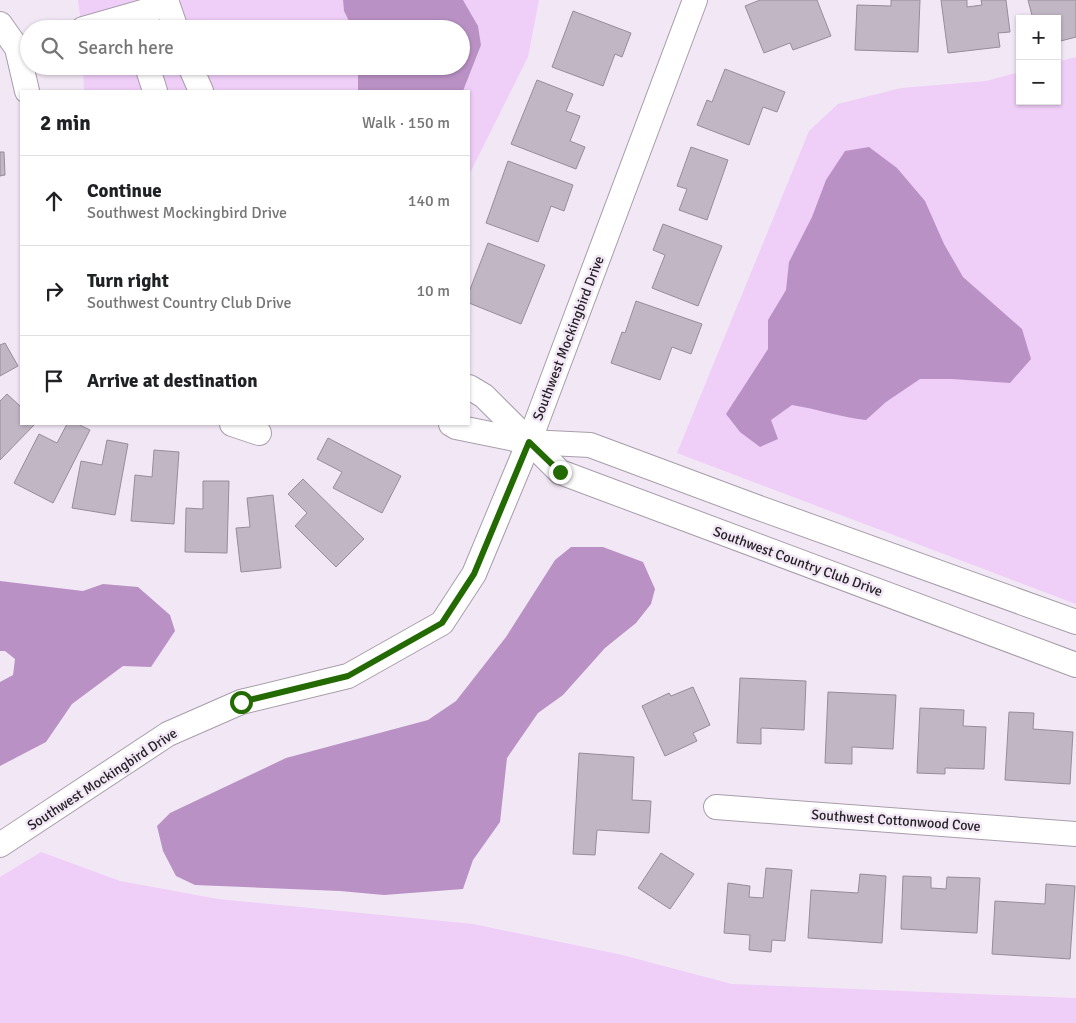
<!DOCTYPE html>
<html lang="en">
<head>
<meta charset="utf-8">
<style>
	:root { --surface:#fff; --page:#f2f2f2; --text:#202124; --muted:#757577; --line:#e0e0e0 }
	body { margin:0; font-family:Signika,sans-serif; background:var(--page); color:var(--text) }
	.controls { position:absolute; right:15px; top:15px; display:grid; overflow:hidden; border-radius:0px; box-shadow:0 1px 4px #0004 }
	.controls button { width:45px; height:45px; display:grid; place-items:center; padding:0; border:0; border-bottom:1px solid var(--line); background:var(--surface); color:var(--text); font:25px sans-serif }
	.stop { position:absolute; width:15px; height:15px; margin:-11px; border:4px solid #246a02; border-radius:50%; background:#fff }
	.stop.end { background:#246a02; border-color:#fff; box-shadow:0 1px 5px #0008 }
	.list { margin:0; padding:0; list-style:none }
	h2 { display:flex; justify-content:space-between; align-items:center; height:65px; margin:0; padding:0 20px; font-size:21px }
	h2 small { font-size:16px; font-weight:400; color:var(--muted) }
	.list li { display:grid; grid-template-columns:32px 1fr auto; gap:15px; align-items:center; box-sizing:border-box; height:90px; padding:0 20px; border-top:1px solid var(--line) }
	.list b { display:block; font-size:19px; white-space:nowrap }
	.list p { margin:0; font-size:16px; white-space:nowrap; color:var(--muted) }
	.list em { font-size:16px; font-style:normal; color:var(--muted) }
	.icon { flex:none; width:28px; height:28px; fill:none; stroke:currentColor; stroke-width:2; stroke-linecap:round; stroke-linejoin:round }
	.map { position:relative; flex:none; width:1076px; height:1023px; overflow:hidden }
	.search { position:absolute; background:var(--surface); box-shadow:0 1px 4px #0004; left:20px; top:20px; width:450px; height:55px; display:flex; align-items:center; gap:12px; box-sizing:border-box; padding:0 18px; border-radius:28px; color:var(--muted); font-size:19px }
	.panel { position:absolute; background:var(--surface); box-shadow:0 1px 4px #0004; left:20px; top:90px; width:450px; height:335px; border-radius:0px }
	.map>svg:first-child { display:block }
	.green { fill:#efcef8 }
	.water { fill:#b991c4 }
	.building { fill:#c1b6c4; stroke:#978d9a }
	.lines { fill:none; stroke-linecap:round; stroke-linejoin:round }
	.minor-casing { stroke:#a89daa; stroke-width:26 }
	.minor { stroke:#fff; stroke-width:24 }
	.route { stroke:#246a02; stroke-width:6 }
	.labels { text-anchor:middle; stroke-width:5; stroke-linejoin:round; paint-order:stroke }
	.street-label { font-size:14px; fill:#242025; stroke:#f2e7f5 }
</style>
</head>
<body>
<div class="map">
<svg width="1076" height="1023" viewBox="0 0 1076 1023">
	<rect width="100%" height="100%" fill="#f2e7f5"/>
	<g class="green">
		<polygon points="78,0 343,0 344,11 353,29 82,29"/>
		<polygon points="463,0 539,0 528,57 469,175 469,91 463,91 481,45 478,26"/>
		<polygon points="1076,57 1076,604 677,453 809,131 838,104 901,88 986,81 1020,72 1020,101 1057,101 1057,62"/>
		<polygon points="83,66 358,66 358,91 84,91"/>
		<polygon points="41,852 120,881 218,899 473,924 618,954 732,984 1076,998 1076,1023 0,1023 0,877"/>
	</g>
	<g class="water">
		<polygon points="343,0 463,0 478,26 481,45 463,91 358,91 358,66 461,66 461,29 353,29 344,11"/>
		<path d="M869 147 897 168 925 201 944 244 963 277 1022 329 1031 359 1010 383 952 379H920L886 402 866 420C840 417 817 409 792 405L771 420 778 439 760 447 740 432 726 414 768 349V320L786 290 789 262 812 217 826 180 845 151Z"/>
		<polygon points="571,547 603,547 643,562 655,589 651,604 636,623 605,648 563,695 538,713 507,758 500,822 473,860 463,889 384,895 340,891 195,885 176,876 163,851 157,826 170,813 286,758 428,720 456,701 506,637 555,560"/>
		<polygon points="0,581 83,591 103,584 138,587 170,615 175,631 151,667 123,666 72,704 46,742 0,766 0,682 13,675 15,659 5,651 0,651"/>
	</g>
	<g class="building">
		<polygon points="760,0 817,0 831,36 793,50 790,43 764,53 745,6"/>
		<polygon points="891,0 920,0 918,52 855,50 857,5 891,6"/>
		<polygon points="941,0 967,0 967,7 982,5 981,0 1006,0 1010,32 998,33 1000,47 948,53"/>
		<polygon points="1028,0 1076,0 1076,37 1057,42 1057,19 1033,19"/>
		<polygon points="573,11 631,33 622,57 615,54 603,86 552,67"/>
		<polygon points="725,69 785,92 777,112 763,107 749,145 697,125 707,100 712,102"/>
		<polygon points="537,80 573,94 566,111 580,116 570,141 585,147 576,169 511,144"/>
		<polygon points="691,147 728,160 707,220 679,210 687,189 677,186"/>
		<polygon points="0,152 4,152 5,175 0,176"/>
		<polygon points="508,161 573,185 564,211 551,206 538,242 486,223"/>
		<polygon points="663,224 722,246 698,306 652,288 665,255 653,250"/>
		<polygon points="488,243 545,265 521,324 469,303 469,292"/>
		<polygon points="636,301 702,324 691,354 672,347 660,380 611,363 622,332 625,333"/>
		<polygon points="5,343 18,366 0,376 0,345"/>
		<polygon points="7,394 20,406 21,404 21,424 35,424 0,460 0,401"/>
		<polygon points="67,424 78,424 90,430 53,503 14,483 39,434 57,443"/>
		<polygon points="328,438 401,476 382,513 333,488 342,472 317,459"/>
		<polygon points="107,440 128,444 115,515 72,508 81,461 102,465"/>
		<polygon points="154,450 179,452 174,524 131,521 135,475 152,477"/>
		<polygon points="303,479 364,539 336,567 295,526 307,513 288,494"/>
		<polygon points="203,481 229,481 227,553 185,552 186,508 203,509"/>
		<polygon points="273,495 281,568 241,572 236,528 250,527 247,498"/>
		<polygon points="740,678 806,681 804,730 761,728 761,744 737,743"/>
		<polygon points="693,687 710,725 693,733 697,741 665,756 642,706 669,693 671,696"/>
		<polygon points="828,692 896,695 893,749 852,747 852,764 825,763"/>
		<polygon points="920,708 964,710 963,726 986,727 984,769 945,768 945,774 917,773"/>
		<polygon points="1009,712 1034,713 1033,729 1073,732 1070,784 1005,780"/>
		<polygon points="579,753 634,757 632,800 651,801 649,833 597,830 595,855 573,854"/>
		<polygon points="661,853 694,874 670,909 638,888"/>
		<polygon points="766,868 792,870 785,941 772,940 771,952 749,950 750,935 724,933 728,883 750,886 749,897 763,898"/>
		<polygon points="860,874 886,876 882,943 808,938 811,890 858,893"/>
		<polygon points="903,876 931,877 931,888 946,889 947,877 980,878 977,933 901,929"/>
		<polygon points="1046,884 1075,886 1070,959 992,954 995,901 1045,904"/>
	</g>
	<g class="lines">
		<g class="minor-casing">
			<g id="minor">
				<polyline points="166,0 176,29"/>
				<polyline points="0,24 17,48 27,91"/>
				<polyline points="83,29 167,5"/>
				<polyline points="147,66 155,91"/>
				<polyline points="190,66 201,91"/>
				<polyline points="469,387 484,396 560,472 1076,665"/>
				<polyline points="232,424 259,433"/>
				<polyline points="451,424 456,427 529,442 590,445 751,505 1076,622"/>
				<polyline points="716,807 1076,834"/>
				<polyline points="0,845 168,734 241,702 348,676 442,623 474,574 529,442 695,0"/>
			</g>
		</g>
		<use href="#minor" class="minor"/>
	</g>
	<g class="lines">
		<polyline class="route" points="241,702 348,676 442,623 474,574 529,442 560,472"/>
	</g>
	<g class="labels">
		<g class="street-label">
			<text transform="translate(568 338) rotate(-69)" y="5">Southwest Mockingbird Drive</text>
			<text transform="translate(798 561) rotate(20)" y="5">Southwest Country Club Drive</text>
			<text transform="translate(102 779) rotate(-33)" y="5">Southwest Mockingbird Drive</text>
			<text transform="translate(896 820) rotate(4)" y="5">Southwest Cottonwood Cove</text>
		</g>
	</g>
</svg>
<div class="controls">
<button>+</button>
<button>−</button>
</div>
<div class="stop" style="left:241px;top:702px"></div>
<div class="stop end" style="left:560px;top:472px"></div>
<div class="search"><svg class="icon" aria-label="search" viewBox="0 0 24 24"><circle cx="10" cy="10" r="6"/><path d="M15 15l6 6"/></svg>Search here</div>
<section class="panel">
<h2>2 min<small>Walk · 150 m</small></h2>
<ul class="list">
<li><svg class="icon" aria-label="ahead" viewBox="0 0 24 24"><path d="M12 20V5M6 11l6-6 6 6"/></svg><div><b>Continue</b><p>Southwest Mockingbird Drive</p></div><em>140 m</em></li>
<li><svg class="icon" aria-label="right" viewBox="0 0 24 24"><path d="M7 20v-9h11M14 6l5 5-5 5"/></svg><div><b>Turn right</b><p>Southwest Country Club Drive</p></div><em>10 m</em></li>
<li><svg class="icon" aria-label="arrive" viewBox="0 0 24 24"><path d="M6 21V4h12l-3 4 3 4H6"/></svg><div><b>Arrive at destination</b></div></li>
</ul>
</section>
</div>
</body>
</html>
